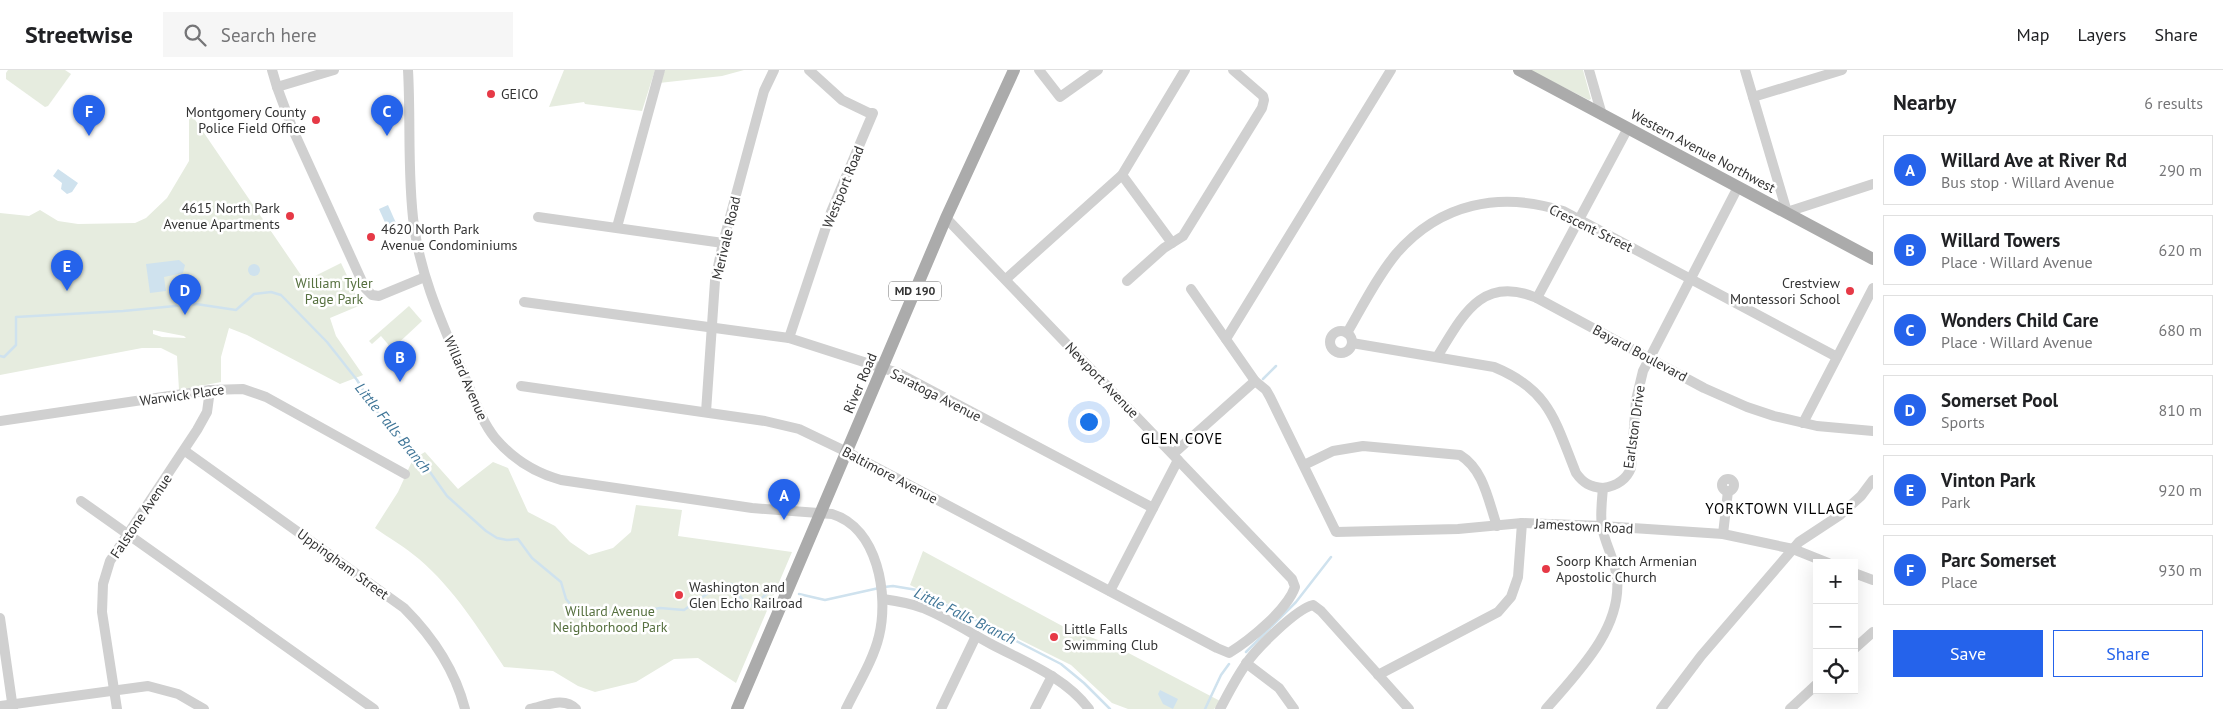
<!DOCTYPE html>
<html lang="en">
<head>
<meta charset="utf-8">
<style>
	:root { --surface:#fff; --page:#f6f6f6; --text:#202124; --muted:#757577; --line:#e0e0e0; --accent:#2563eb }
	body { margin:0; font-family:"PT Sans",sans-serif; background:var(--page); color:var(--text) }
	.controls { position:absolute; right:15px; bottom:15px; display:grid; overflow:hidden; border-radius:0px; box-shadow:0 5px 20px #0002 }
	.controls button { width:45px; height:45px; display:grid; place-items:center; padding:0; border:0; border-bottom:1px solid var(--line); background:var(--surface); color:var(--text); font:25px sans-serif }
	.you { position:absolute; left:1088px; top:351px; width:18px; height:18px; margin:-12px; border:4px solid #fff; border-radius:50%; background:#1a73e8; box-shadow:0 0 0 8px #1a73e833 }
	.badge { display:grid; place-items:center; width:32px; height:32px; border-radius:50%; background:var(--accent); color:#fff; font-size:16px; font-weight:700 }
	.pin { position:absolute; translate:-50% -41px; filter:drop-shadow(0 1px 2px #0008) }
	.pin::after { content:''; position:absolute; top:26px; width:18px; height:15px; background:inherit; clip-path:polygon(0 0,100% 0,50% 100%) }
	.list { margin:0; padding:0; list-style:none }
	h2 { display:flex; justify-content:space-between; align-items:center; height:65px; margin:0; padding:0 20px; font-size:21px }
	h2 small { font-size:16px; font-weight:400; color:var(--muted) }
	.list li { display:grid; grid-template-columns:32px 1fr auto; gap:15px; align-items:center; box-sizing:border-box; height:70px; margin:0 10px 10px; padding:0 10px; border:1px solid var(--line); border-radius:0px }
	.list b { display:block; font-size:19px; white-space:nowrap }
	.list p { margin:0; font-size:16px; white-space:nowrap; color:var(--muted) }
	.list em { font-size:16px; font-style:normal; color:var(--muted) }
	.actions { display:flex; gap:10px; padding:15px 20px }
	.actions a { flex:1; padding:11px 0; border:1px solid var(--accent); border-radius:0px; text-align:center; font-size:18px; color:var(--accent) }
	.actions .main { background:var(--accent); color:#fff }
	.icon { flex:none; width:28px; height:28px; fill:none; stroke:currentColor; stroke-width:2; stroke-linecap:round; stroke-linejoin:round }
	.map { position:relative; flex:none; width:1873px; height:639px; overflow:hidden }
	header { display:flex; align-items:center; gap:30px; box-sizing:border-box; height:70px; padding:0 25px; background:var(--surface); border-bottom:1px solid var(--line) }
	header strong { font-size:24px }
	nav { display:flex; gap:28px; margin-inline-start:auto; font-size:18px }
	.search { width:350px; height:45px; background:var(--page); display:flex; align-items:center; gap:12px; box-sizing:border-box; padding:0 18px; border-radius:0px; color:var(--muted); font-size:19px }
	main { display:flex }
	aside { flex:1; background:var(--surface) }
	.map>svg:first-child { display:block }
	.green { fill:#e6ecdf; fill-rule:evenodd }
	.water { fill:#cfe2ee }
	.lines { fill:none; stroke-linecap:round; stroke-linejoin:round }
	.stream { stroke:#cfe2ee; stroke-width:2.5 }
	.minor { stroke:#d0d0d0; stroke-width:10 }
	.major { stroke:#ababab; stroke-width:12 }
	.poi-dot { fill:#e63946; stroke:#fff; stroke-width:2 }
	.labels { text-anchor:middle; stroke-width:5; stroke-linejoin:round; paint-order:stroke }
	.shield { fill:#fff; stroke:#707070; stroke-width:1 }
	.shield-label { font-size:12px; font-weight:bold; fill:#333 }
	.poi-label { font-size:14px; fill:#333; stroke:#fff; text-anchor:start }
	.street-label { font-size:14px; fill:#333; stroke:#fff }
	.park-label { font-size:14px; fill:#56703f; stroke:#fff }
	.water-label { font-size:15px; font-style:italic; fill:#3f7597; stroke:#fff }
	.neighbourhood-label { font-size:15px; letter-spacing:1px; fill:#000; stroke:#fff }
</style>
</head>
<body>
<header>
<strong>Streetwise</strong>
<div class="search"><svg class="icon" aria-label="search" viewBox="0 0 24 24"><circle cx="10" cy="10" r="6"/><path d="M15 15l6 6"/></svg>Search here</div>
<nav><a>Map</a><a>Layers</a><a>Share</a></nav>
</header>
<main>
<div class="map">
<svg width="1873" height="639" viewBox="0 0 1873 639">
	<rect width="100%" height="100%" fill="#fff"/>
	<g class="green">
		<polygon points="8,0 65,0 71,4 48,36 45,37 6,9 6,3"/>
		<polygon points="564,0 655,0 642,41 585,34 584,32 549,37"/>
		<polygon points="665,0 744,0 722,6 659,13"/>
		<polygon points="1529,0 1583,0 1591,29 1589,30"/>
		<path d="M189 41 305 211 341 193 361 235 330 248 336 266 363 305 340 314 247 265 229 258 221 287V312L179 320 177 286 161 278H142L0 305V143L29 146 40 140 58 151 78 154 135 153 146 148 167 128 189 91ZM153 260 184 266 186 268 162 267 153 264Z"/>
		<polygon points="409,236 422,251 392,279 381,266 372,274 369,271"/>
		<path d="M425 382 458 419 493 392 508 398 528 442 555 456 570 472 589 485 613 478 631 462 636 435 682 440 678 466 792 482 736 613 698 588 674 589 636 612 595 622 578 616 553 601 504 597C479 559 454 519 419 489 405 477 389 468 375 458L398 422 413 389Z"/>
		<polygon points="923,481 1066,558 1117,577 1222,632 1214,639 1128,639 1112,633 1071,595 910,515"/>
	</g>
	<g class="water">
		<polygon points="58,99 78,113 72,122 67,124 61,119 62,113 53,106"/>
		<polygon points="388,135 396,153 387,157 379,139"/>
		<polygon points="179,190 185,195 183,203 164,207 166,221 150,223 146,194"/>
		<circle cx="254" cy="200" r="6"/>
		<polygon points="1160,620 1178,629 1173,639 1163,634 1158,624"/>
	</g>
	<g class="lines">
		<g class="stream">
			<path d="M0 286 4 287 16 275V247L123 241 196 234 236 240 254 224 271 222 281 225 327 272 357 310 374 338 425 395 447 426 486 461 497 468 507 470 518 469 532 488 561 512 566 529 578 543 587 547 621 540 638 542 660 538 684 540 721 514H732C738 523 743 534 754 536L769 521 775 518"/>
			<polyline points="1263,309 1276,296"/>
			<polyline points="884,517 893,516 917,520 1061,594 1084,613 1110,639"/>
			<polyline points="799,524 825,530 879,518"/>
			<polyline points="1246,582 1296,532 1331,487"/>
			<polyline points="1205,639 1221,605 1229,594"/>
		</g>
		<g class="minor">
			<polyline points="272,0 277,17 293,60 365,218 372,225 379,226 425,207"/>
			<path d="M408 0C411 52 407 104 414 156 421 208 443 255 463 303 473 325 480 349 495 368 512 388 535 403 561 410L752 438 832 444C878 458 889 525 879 566 873 591 857 616 846 639"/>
			<polyline points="1039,0 1060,27 1098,0"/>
			<polyline points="1589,0 1602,45"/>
			<polyline points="1745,0 1787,142 1873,114"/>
			<polyline points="277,17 334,0"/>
			<polyline points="1753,27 1842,0"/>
			<polyline points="1122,105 1172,173"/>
			<polyline points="538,147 723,173"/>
			<polyline points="617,157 660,0"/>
			<polyline points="1006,209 1122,105 1185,0"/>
			<polyline points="1127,211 1164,178 1183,166 1262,38 1264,30 1263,26 1233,0"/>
			<polyline points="1191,219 1255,311 1266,320 1270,327 1336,462 1458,459 1522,453 1602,456 1723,464 1793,479 1828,493"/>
			<polyline points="1537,228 1628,58"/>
			<polyline points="524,232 789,268 898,303 1153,438"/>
			<circle cx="1341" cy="272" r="11"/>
			<path d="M1347 263C1362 237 1377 207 1396 184 1440 133 1500 121 1563 141L1837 287"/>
			<polyline points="789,268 831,142 873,43 869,43 842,30 809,0"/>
			<polyline points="1226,269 1391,0"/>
			<path d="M1352 273 1494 297C1550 320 1555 351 1576 403 1583 413 1590 417 1603 418"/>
			<path d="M1437 287C1462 247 1481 204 1537 228L1704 318 1747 337 1774 346 1817 356 1873 361"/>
			<path d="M521 316 765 351 799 359 847 382 1217 578 1229 583C1250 570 1287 540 1295 517L1292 509 946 148"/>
			<polyline points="706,342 715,211 723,173 764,21 774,0"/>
			<polyline points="0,351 210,320 243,319 266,327 405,404"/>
			<polyline points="1803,353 1873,218"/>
			<path d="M185 381 404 538C432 566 455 600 465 639"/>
			<polyline points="1173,384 1255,311"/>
			<path d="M1304 395 1333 381 1363 376 1460 385C1484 400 1488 430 1497 456"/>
			<circle cx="1728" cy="415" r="6"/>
			<polyline points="81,431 374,639"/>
			<polyline points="1723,464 1728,421"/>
			<polyline points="1854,503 1873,510"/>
			<polyline points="1110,521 1178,390"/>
			<path d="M883 529C897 531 910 533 923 538 947 548 969 562 991 574 1025 592 1065 607 1089 639"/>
			<polyline points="0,548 13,639"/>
			<polyline points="1854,579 1873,562"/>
			<polyline points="1246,593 1279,618 1294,639"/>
			<polyline points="1378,605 1498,542 1511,527 1518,507 1522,453"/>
			<polyline points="0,636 148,616 178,624 204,639"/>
			<polyline points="117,639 102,542 103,514 110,491 197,360 207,342 210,320"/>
			<path d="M530 639C545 636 564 626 576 639"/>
			<polyline points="941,639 976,566"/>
			<polyline points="1035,639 1052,606"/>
			<path d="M1220 639C1228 624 1236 608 1246 594 1256 579 1296 539 1313 535L1321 541 1409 639"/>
			<path d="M1546 639C1577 603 1622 559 1617 508 1615 490 1605 474 1602 457 1600 445 1602 430 1603 418 1616 416 1626 411 1631 398L1636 330 1643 301 1738 117"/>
			<polyline points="1661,639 1701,586 1799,472 1840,445 1861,426 1873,410"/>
			<polyline points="1790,639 1817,614"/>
		</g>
		<g class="major">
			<polyline points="1519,0 1873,189"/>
			<polyline points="737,639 946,148 1014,0"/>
		</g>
	</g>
	<g class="poi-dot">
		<circle cx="491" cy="24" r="5"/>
		<circle cx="316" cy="50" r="5"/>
		<circle cx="290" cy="146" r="5"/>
		<circle cx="371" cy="167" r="5"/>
		<circle cx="1850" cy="221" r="5"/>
		<circle cx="1546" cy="499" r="5"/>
		<circle cx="679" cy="525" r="5"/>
		<circle cx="1054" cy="567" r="5"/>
	</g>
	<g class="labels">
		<rect class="shield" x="889" y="211.5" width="52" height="19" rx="4"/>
		<g class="shield-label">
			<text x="915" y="225">MD 190</text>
		</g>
		<g class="poi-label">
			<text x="501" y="29">GEICO</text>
			<text x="306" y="47" text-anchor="end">Montgomery County<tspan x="306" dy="16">Police Field Office</tspan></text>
			<text x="280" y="143" text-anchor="end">4615 North Park<tspan x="280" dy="16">Avenue Apartments</tspan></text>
			<text x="381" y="164">4620 North Park<tspan x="381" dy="16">Avenue Condominiums</tspan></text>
			<text x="1840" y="218" text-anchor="end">Crestview<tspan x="1840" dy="16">Montessori School</tspan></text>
			<text x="1556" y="496">Soorp Khatch Armenian<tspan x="1556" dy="16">Apostolic Church</tspan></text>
			<text x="689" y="522">Washington and<tspan x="689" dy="16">Glen Echo Railroad</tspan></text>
			<text x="1064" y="564">Little Falls<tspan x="1064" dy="16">Swimming Club</tspan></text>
		</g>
		<g class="street-label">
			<text transform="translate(1703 81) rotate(28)" y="5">Western Avenue Northwest</text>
			<text transform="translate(843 117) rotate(-68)" y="5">Westport Road</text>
			<text transform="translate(1591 158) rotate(26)" y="5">Crescent Street</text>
			<text transform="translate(726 168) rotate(-77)" y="5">Merivale Road</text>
			<text transform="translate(1640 283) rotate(28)" y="5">Bayard Boulevard</text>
			<text transform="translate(466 308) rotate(67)" y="5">Willard Avenue</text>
			<text transform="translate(1102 310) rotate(46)" y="5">Newport Avenue</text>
			<text transform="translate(860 313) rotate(-67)" y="5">River Road</text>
			<text transform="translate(182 325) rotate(-8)" y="5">Warwick Place</text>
			<text transform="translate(936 325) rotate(27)" y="5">Saratoga Avenue</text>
			<text transform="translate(1634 357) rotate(-82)" y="5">Earlston Drive</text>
			<text transform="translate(890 405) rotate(28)" y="5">Baltimore Avenue</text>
			<text transform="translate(141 446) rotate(-56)" y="5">Falstone Avenue</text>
			<text transform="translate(1584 456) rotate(3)" y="5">Jamestown Road</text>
			<text transform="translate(343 494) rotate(36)" y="5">Uppingham Street</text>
		</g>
		<g class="park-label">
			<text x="334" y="218">William Tyler<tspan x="334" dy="16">Page Park</tspan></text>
			<text x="610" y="546">Willard Avenue<tspan x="610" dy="16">Neighborhood Park</tspan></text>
		</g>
		<g class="water-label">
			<text transform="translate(393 358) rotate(51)" y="5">Little Falls Branch</text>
			<text transform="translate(965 546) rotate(26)" y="5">Little Falls Branch</text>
		</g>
		<g class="neighbourhood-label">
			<text x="1182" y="374">GLEN COVE</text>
			<text x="1780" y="444">YORKTOWN VILLAGE</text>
		</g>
	</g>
</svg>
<div class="controls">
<button>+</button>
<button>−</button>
<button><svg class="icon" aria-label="locate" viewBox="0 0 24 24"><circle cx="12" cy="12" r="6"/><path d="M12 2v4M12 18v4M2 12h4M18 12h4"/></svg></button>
</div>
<div class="you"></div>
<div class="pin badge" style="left:784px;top:450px">A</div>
<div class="pin badge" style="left:400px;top:312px">B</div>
<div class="pin badge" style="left:387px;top:66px">C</div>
<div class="pin badge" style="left:185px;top:245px">D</div>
<div class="pin badge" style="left:67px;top:221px">E</div>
<div class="pin badge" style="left:89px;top:66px">F</div>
</div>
<aside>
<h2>Nearby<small>6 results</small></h2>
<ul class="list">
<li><span class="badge">A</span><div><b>Willard Ave at River Rd</b><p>Bus stop · Willard Avenue</p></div><em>290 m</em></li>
<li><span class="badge">B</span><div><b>Willard Towers</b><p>Place · Willard Avenue</p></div><em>620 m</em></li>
<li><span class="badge">C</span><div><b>Wonders Child Care</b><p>Place · Willard Avenue</p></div><em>680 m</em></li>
<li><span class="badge">D</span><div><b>Somerset Pool</b><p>Sports</p></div><em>810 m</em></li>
<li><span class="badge">E</span><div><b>Vinton Park</b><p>Park</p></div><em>920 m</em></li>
<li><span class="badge">F</span><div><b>Parc Somerset</b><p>Place</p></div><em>930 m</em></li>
</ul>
<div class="actions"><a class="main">Save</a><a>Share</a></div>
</aside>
</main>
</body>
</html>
